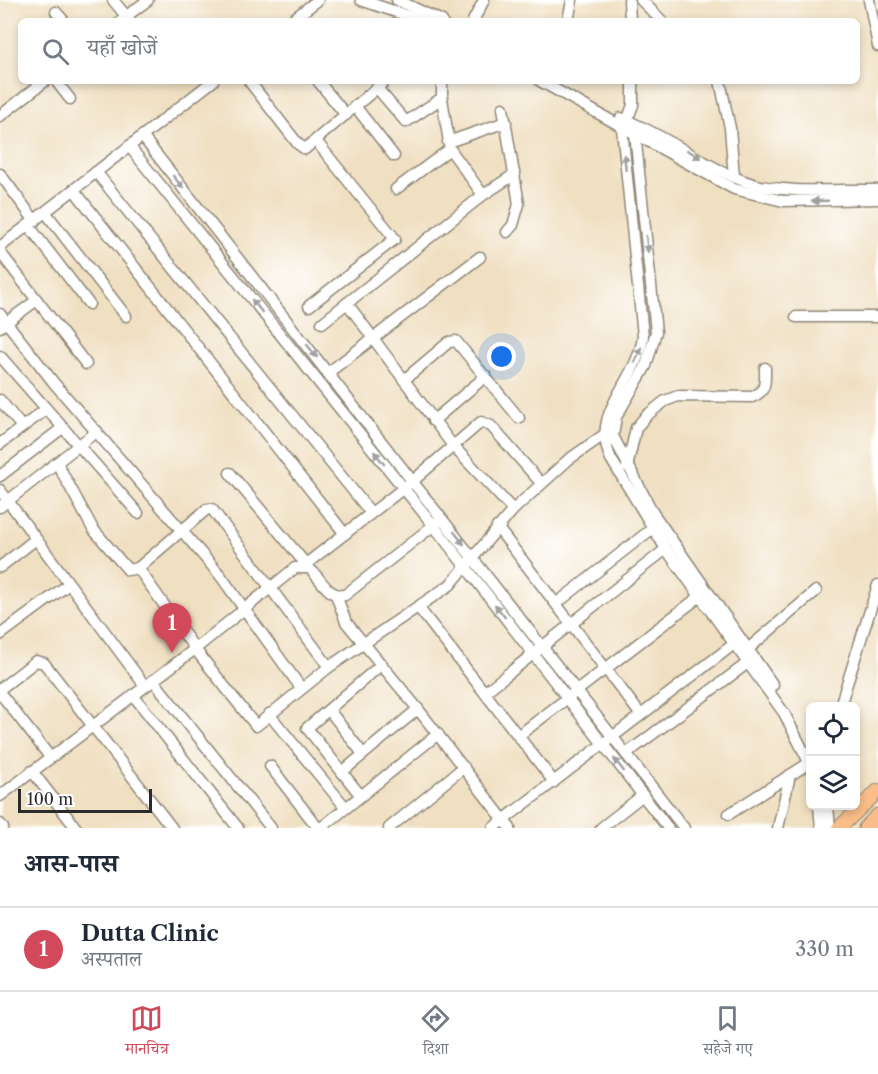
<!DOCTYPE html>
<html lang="hi">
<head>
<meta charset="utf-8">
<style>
	:root { --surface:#fff; --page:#f6f6f7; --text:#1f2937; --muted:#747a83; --line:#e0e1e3; --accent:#d1495b }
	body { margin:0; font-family:"Libre Caslon Text","Noto Serif Devanagari",serif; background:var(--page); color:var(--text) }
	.controls { position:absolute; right:18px; bottom:18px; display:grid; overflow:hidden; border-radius:9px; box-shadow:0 3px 9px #0003 }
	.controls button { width:54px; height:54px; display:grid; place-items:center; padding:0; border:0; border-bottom:2px solid var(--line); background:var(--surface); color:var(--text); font:30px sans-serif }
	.scale { position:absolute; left:18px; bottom:15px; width:134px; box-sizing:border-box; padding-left:6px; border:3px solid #2b2b2b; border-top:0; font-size:16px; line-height:21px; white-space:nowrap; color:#2b2b2b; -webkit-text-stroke:4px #fff; paint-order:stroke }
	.you { position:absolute; left:502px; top:357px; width:21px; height:21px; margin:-15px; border:4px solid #fff; border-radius:50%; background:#1a73e8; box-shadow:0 0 0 9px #1a73e833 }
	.badge { display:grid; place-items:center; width:39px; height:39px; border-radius:50%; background:var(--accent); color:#fff; font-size:20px; font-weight:700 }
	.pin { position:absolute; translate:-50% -50px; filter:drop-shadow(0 2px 3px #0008) }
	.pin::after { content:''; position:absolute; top:32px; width:21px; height:18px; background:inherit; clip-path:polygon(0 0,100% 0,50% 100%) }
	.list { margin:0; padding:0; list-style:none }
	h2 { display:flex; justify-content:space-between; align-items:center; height:78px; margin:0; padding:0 24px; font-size:26px }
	h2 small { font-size:20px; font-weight:400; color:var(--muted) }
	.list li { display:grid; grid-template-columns:39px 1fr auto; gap:18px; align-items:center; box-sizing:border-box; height:84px; padding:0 24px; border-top:2px solid var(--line) }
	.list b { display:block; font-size:22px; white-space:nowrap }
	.list p { margin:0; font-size:20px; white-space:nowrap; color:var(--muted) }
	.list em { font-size:20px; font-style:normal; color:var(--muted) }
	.icon { flex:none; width:33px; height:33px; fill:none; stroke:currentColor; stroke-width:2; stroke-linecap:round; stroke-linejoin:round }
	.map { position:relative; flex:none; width:878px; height:828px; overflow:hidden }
	.search { position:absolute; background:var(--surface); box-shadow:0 3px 9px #0003; left:18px; right:18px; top:18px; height:66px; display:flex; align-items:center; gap:15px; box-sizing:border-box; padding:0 21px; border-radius:9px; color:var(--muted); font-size:22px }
	.sheet { height:162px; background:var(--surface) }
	nav { display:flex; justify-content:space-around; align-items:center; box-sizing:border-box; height:84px; border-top:2px solid var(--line); background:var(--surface); font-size:16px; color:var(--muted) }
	nav a { display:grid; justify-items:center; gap:3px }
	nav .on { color:var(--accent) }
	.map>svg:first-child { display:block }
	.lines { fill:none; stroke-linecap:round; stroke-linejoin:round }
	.minor-casing { stroke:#8e8676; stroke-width:13 }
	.major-casing { stroke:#8e8676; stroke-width:16 }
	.highway-casing { stroke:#8e8676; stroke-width:17 }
	.minor { stroke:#fff; stroke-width:10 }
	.major { stroke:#f8bd89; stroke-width:14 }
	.highway { stroke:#f8bd89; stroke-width:15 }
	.oneway { fill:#a0a0a0 }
</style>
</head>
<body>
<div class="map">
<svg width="878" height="828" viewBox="0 0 878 828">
	<rect width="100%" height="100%" fill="#fff"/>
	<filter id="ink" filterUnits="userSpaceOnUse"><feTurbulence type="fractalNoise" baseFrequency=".0167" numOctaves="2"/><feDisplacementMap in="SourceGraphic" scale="12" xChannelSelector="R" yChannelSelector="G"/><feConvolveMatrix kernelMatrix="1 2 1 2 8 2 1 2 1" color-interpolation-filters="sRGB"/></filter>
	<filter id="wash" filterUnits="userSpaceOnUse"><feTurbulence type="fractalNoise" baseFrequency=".008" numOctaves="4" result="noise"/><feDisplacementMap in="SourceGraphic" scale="24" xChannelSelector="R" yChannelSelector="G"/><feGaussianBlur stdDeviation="1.35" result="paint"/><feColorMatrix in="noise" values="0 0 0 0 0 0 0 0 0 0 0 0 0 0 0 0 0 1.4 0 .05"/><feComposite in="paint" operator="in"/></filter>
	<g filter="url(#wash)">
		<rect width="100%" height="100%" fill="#f0e0c2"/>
	</g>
	<g filter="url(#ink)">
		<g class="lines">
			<g class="minor-casing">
				<g id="minor">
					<polyline points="113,0 130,21"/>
					<polyline points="361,0 423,21"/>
					<polyline points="397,0 442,21"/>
					<polyline points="629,0 630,21"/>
					<polyline points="641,0 662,21"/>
					<polyline points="869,0 878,46"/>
					<polyline points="56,12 64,21"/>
					<polyline points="120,21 148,0"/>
					<polyline points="291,21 318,0"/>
					<polyline points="473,21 484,0"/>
					<polyline points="568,21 572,0"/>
					<polyline points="56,81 70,99"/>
					<polyline points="249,81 298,144 305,149 385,81"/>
					<polyline points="318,81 346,115"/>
					<polyline points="442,81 442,98 450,149 483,195"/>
					<polyline points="540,81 734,189 783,201 878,199"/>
					<polyline points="720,81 730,128 734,177"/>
					<polyline points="377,88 406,122 442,98"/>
					<polyline points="355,106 394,156"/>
					<polyline points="503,108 519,204 513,225 507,232"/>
					<polyline points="0,116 45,81"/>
					<path d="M621 118 643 336C638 382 589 411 611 459L666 549 784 713 810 764"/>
					<polyline points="627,121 633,105 633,81"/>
					<path d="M630 122C672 139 712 172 753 184 787 194 841 189 878 190"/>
					<polyline points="634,124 656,332 646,366 616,417 613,436 653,513 773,685"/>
					<polyline points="142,136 684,828"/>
					<polyline points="448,142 506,122"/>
					<polyline points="129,146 434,526 668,828"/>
					<polyline points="96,172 371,513"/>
					<polyline points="0,174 35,221"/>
					<polyline points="396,189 450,149"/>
					<polyline points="74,190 345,534"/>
					<polyline points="46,213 126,316"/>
					<polyline points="29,226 89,304"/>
					<polyline points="0,247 213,81"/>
					<polyline points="0,252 86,364"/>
					<polyline points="347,303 453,446 513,510"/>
					<polyline points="309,306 395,239 316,141"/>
					<polyline points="0,314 54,383 220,575 301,688"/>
					<polyline points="796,317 878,317"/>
					<polyline points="322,323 483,195 515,174"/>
					<polyline points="0,327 37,300"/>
					<polyline points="0,356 138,513"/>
					<polyline points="329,372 480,257"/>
					<polyline points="404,380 449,342 456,341 519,418"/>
					<polyline points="0,400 22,427"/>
					<polyline points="433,421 486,376"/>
					<polyline points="0,444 45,410"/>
					<polyline points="57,463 93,529 128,570 138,568 207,509 212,509 329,667"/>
					<path d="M627 467 636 428 646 416 665 401 678 396 752 397C767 391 765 382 765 368"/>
					<polyline points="230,473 309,568"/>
					<polyline points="0,476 61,429"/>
					<polyline points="0,490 145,686"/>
					<polyline points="0,507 97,431"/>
					<polyline points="497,527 641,715"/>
					<polyline points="306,564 414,480 481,422 491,426 541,483"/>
					<polyline points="0,567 36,539"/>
					<polyline points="138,568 195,649 256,726 329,667 450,585 513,510 568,460 608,432"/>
					<polyline points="336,595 346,622 418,709 510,828"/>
					<polyline points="557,603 653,528"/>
					<polyline points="418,607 554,782"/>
					<polyline points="0,635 69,584"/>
					<polyline points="748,649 816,591"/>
					<polyline points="153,680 271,828"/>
					<polyline points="0,689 36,661 44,663 172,828"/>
					<polyline points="485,692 666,549"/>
					<polyline points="0,693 50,757"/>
					<polyline points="133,695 238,828"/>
					<polyline points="840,706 878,585"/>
					<polyline points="329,710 363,754"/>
					<polyline points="269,714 346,808"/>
					<polyline points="518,736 699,597"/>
					<polyline points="626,754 753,659"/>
					<polyline points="270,766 318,828"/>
					<polyline points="32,771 76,828"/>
					<polyline points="342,772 418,709"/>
					<path d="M0 796 195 649 295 568H309C320 577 328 598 345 595L439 521"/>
					<polyline points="361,796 307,728 382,664"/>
					<polyline points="819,806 821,828"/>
					<polyline points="828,806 830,828"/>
					<polyline points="729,814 806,765"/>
					<polyline points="0,824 3,828"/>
					<polyline points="321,828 438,734"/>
					<polyline points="389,828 464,767"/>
					<polyline points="493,828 738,641"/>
					<polyline points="601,828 643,795"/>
					<polyline points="778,828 790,775"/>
				</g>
			</g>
			<g class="major-casing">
				<polyline id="major" points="839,828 878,791"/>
			</g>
			<g class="highway-casing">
				<polyline id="highway" points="866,828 878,816"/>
			</g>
			<use href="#minor" class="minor"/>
			<use href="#major" class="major"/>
			<use href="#highway" class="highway"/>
		</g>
		<defs><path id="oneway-solid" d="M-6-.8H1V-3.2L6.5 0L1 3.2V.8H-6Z" transform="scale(1.5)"/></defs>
		<g class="oneway">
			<use href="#oneway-solid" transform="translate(694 154) rotate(30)"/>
			<use href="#oneway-solid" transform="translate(625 162) rotate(-95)"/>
			<use href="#oneway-solid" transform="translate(178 182) rotate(52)"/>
			<use href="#oneway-solid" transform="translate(820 201) rotate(178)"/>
			<use href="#oneway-solid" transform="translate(647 244) rotate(83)"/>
			<use href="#oneway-solid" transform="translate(257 306) rotate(-129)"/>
			<use href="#oneway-solid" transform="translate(312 351) rotate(52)"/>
			<use href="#oneway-solid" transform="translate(638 355) rotate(-67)"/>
			<use href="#oneway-solid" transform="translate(379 458) rotate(-129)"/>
			<use href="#oneway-solid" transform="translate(459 538) rotate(52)"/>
			<use href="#oneway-solid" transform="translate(500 611) rotate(-128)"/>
			<use href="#oneway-solid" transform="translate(619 765) rotate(-128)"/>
		</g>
	</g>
</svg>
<div class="controls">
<button><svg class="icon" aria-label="locate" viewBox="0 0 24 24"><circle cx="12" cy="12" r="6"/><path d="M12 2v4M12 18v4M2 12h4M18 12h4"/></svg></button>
<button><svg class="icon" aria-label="layers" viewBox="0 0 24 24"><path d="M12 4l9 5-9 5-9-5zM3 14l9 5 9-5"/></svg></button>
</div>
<div class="scale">100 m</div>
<div class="you"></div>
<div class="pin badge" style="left:172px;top:653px">1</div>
<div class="search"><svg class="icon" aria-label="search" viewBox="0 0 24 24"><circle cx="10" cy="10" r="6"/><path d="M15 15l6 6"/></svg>यहाँ खोजें</div>
</div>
<section class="sheet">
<h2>आस-पास<small></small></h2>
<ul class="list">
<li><span class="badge">1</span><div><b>Dutta Clinic</b><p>अस्पताल</p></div><em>330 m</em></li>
</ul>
</section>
<nav>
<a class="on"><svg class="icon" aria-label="map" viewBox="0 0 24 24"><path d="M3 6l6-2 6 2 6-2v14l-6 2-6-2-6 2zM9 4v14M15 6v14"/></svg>मानचित्र</a>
<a><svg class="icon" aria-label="directions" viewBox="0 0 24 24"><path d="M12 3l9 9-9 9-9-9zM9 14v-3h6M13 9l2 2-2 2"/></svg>दिशा</a>
<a><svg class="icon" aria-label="saved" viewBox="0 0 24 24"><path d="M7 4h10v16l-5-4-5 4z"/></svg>सहेजे गए</a>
</nav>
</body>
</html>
